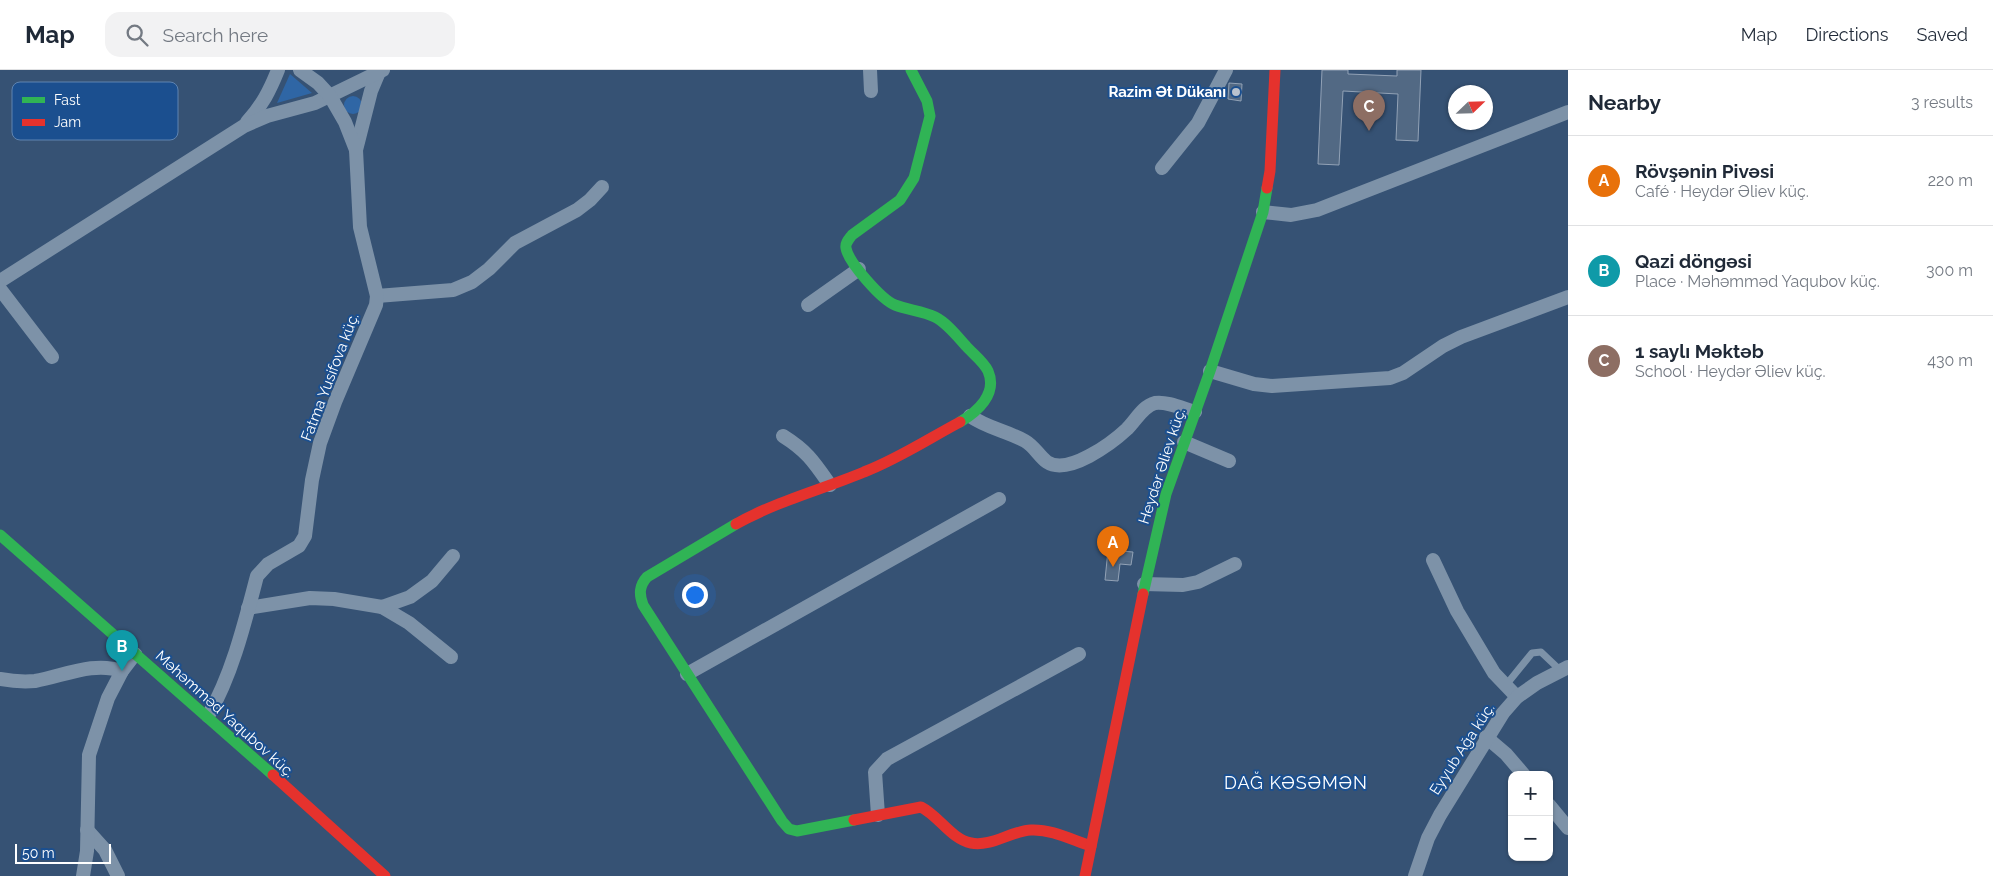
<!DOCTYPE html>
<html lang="en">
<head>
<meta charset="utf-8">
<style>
	:root { --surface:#fff; --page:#f2f2f3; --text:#1f2937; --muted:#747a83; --line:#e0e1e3; --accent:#646e7b }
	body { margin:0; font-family:Raleway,sans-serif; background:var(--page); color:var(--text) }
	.controls { position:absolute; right:15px; bottom:15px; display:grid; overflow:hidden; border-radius:10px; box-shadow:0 1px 4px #0004 }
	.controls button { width:45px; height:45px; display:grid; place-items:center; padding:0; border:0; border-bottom:1px solid var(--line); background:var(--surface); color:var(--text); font:25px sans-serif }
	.compass { position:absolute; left:1448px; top:15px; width:45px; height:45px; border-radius:50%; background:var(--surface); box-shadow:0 1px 4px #0004; rotate:67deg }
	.scale { position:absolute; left:15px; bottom:12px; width:96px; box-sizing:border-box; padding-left:5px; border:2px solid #fff; border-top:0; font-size:14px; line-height:18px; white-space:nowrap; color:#fff; -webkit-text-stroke:4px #1b4f8f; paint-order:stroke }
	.you { position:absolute; left:694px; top:524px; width:18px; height:18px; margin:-12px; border:4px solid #fff; border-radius:50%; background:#1a73e8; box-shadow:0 0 0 8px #1a73e833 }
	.badge { display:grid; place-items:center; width:32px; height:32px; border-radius:50%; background:var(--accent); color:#fff; font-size:16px; font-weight:700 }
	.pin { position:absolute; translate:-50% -41px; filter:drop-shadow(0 1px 2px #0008) }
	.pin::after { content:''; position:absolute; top:26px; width:18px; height:15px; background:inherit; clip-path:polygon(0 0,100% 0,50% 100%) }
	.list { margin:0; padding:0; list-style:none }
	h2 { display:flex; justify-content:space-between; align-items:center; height:65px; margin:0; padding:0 20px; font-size:21px }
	h2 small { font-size:16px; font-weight:400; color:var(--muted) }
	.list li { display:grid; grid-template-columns:32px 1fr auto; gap:15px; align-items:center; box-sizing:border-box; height:90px; padding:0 20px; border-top:1px solid var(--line) }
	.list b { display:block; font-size:19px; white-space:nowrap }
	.list p { margin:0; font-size:16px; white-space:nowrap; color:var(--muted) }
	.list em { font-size:16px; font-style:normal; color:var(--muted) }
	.icon { flex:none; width:28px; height:28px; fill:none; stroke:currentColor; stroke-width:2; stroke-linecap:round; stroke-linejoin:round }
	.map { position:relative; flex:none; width:1568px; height:806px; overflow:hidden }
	header { display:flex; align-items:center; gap:30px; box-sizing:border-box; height:70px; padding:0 25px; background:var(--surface); border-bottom:1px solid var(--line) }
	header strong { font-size:24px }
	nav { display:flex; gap:28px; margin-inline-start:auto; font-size:18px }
	.search { width:350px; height:45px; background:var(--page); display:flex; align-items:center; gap:12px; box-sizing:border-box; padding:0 18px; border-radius:15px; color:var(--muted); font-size:19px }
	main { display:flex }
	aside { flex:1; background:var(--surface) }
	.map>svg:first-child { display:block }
	.green { fill:#2f66a5 }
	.building { fill:#526984; stroke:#92a2b6 }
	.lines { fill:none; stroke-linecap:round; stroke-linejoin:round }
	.lane { stroke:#7d92a8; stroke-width:7 }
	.street { stroke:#7d92a8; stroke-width:14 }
	.fast { stroke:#30b455; stroke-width:11 }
	.jam { stroke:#e5322d; stroke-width:11 }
	.poi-dot { fill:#b9c2ce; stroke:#1b4f8f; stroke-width:2 }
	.labels { text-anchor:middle; stroke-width:4; stroke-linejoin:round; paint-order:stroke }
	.poi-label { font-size:15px; font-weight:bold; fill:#fff; stroke:#1b4f8f; text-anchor:end }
	.street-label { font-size:15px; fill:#fff; stroke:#1b4f8f }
	.quarter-label { font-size:18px; letter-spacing:1px; fill:#fff; stroke:#1b4f8f }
	.key { fill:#1b4f8f; stroke:#5f84b1; stroke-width:1 }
	.key-label { font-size:14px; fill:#fff }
</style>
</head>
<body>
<header>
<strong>Map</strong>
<div class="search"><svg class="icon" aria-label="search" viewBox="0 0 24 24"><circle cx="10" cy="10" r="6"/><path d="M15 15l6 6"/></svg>Search here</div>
<nav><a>Map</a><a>Directions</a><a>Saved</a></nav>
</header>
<main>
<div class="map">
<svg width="1568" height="806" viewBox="0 0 1568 806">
	<rect width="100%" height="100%" fill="#365274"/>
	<g class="green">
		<polygon points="290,4 312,23 277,33"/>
		<circle cx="353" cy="35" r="9"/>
	</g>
	<g class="building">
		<polygon points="1322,0 1348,0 1348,4 1397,6 1397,0 1421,0 1418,71 1396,70 1398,24 1343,21 1339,95 1318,94"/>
		<polygon points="1229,13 1242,14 1241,31 1228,29"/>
		<polygon points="1108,480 1133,482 1131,495 1120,494 1118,511 1105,510"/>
	</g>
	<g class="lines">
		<polyline class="lane" points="1506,615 1532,583 1541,582 1560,600"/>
		<g class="street">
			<polyline points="870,0 871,21"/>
			<path d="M247 52C262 36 270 20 278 0"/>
			<polyline points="356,80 371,21 379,2"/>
			<polyline points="1162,98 1198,53 1226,0"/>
			<polyline points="1263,142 1291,145 1317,140 1568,42"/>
			<polyline points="0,211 244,56 267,46 315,33 383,0"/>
			<polyline points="0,219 52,287"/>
			<polyline points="377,226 453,220 472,212 489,199 515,173 577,140 590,130 602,117"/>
			<polyline points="808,235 859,199"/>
			<polyline points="1210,301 1254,314 1272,316 1390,308 1403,303 1443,276 1461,267 1568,227"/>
			<path d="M970 346C987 358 1007 361 1025 371 1034 376 1039 386 1047 392 1068 406 1112 373 1127 359 1136 350 1143 336 1155 333 1167 331 1184 339 1195 342"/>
			<path d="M783 366C807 381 814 392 830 415"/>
			<polyline points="1184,372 1229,391"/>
			<polyline points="1433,490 1457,541 1494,603 1517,627"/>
			<polyline points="1144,514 1183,515 1198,512 1235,494"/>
			<polyline points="382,537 409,553 451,587"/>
			<polyline points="248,538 310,528 334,529 382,537 410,527 432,511 453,486"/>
			<polyline points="687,604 999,429"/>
			<path d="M0 609C11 611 23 612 35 611 64 606 93 591 122 601"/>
			<path d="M208 646C232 605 245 552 257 506L268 494 299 476 305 466 312 410 320 373 335 332 376 235 377 226 360 157 356 80 345 52 330 26 318 13 300 0"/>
			<polyline points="1486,667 1506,684 1524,705"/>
			<polyline points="1549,735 1568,758"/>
			<polyline points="878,745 875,702 887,689 1079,584"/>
			<polyline points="87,760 105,780 118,806"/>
			<polyline points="83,806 87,781 89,685 108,628 122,601 135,584"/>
			<polyline points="1415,806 1428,768 1440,745 1503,643 1517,627 1537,613 1568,597"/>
		</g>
		<g class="fast">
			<path d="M911 0 927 31 930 46 914 108 900 130 852 165C849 169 845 173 846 178 848 192 882 230 895 235 908 240 923 241 935 247 947 253 957 266 966 276 972 283 984 292 988 301 998 324 977 342 960 352"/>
			<path d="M736 454 647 507C639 516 639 524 643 535L782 751 789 759 797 761 854 750"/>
			<polyline points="0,465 273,705"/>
			<polyline points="1143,524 1166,424 1210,301 1263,142 1267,118"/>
		</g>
		<g class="jam">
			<polyline points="1267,118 1270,101 1275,0"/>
			<path d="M736 454C777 431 821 420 864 402 898 389 928 369 960 352"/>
			<polyline points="273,705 385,806"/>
			<path d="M854 750 921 737C939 746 951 769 971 773 991 777 1011 761 1031 760 1052 759 1072 770 1091 776"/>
			<polyline points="1085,806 1143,524"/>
		</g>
	</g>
	<circle class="poi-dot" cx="1236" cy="22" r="5"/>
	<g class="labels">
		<g class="poi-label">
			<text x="1226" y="27">Razim Ət Dükanı</text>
		</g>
		<g class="street-label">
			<text transform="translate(330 307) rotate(-69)" y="5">Fatma Yusifova küç.</text>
			<text transform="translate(1162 396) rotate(-72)" y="5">Heydər Əliev küç.</text>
			<text transform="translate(225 644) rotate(42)" y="5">Məhəmməd Yaqubov küç.</text>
			<text transform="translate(1462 679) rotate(-57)" y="5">Eyyub Ağa küç.</text>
		</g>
		<g class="quarter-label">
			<text x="1296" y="719">DAĞ KƏSƏMƏN</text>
		</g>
	</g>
	<rect x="12" y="12" width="166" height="58" rx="8" class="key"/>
	<rect x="22" y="27" width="23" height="6" fill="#30b455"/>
	<rect x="22" y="49" width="23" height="7" fill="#e5322d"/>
	<g class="key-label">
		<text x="54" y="35">Fast</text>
		<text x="54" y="57">Jam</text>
	</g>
</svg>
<div class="controls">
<button>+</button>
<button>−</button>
</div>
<svg class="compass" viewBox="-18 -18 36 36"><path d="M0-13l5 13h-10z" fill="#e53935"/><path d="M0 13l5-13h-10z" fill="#747a83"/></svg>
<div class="scale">50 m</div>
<div class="you"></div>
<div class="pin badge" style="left:1113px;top:497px;background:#e8710a">A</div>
<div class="pin badge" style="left:122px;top:601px;background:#0f9aa8">B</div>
<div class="pin badge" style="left:1369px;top:61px;background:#8d6e63">C</div>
</div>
<aside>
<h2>Nearby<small>3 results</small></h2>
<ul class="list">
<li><span class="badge" style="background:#e8710a">A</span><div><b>Rövşənin Pivəsi</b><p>Café · Heydər Əliev küç.</p></div><em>220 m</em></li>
<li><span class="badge" style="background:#0f9aa8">B</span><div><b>Qazi döngəsi</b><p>Place · Məhəmməd Yaqubov küç.</p></div><em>300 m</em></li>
<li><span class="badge" style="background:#8d6e63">C</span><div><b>1 saylı Məktəb</b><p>School · Heydər Əliev küç.</p></div><em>430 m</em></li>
</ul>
</aside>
</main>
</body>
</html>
